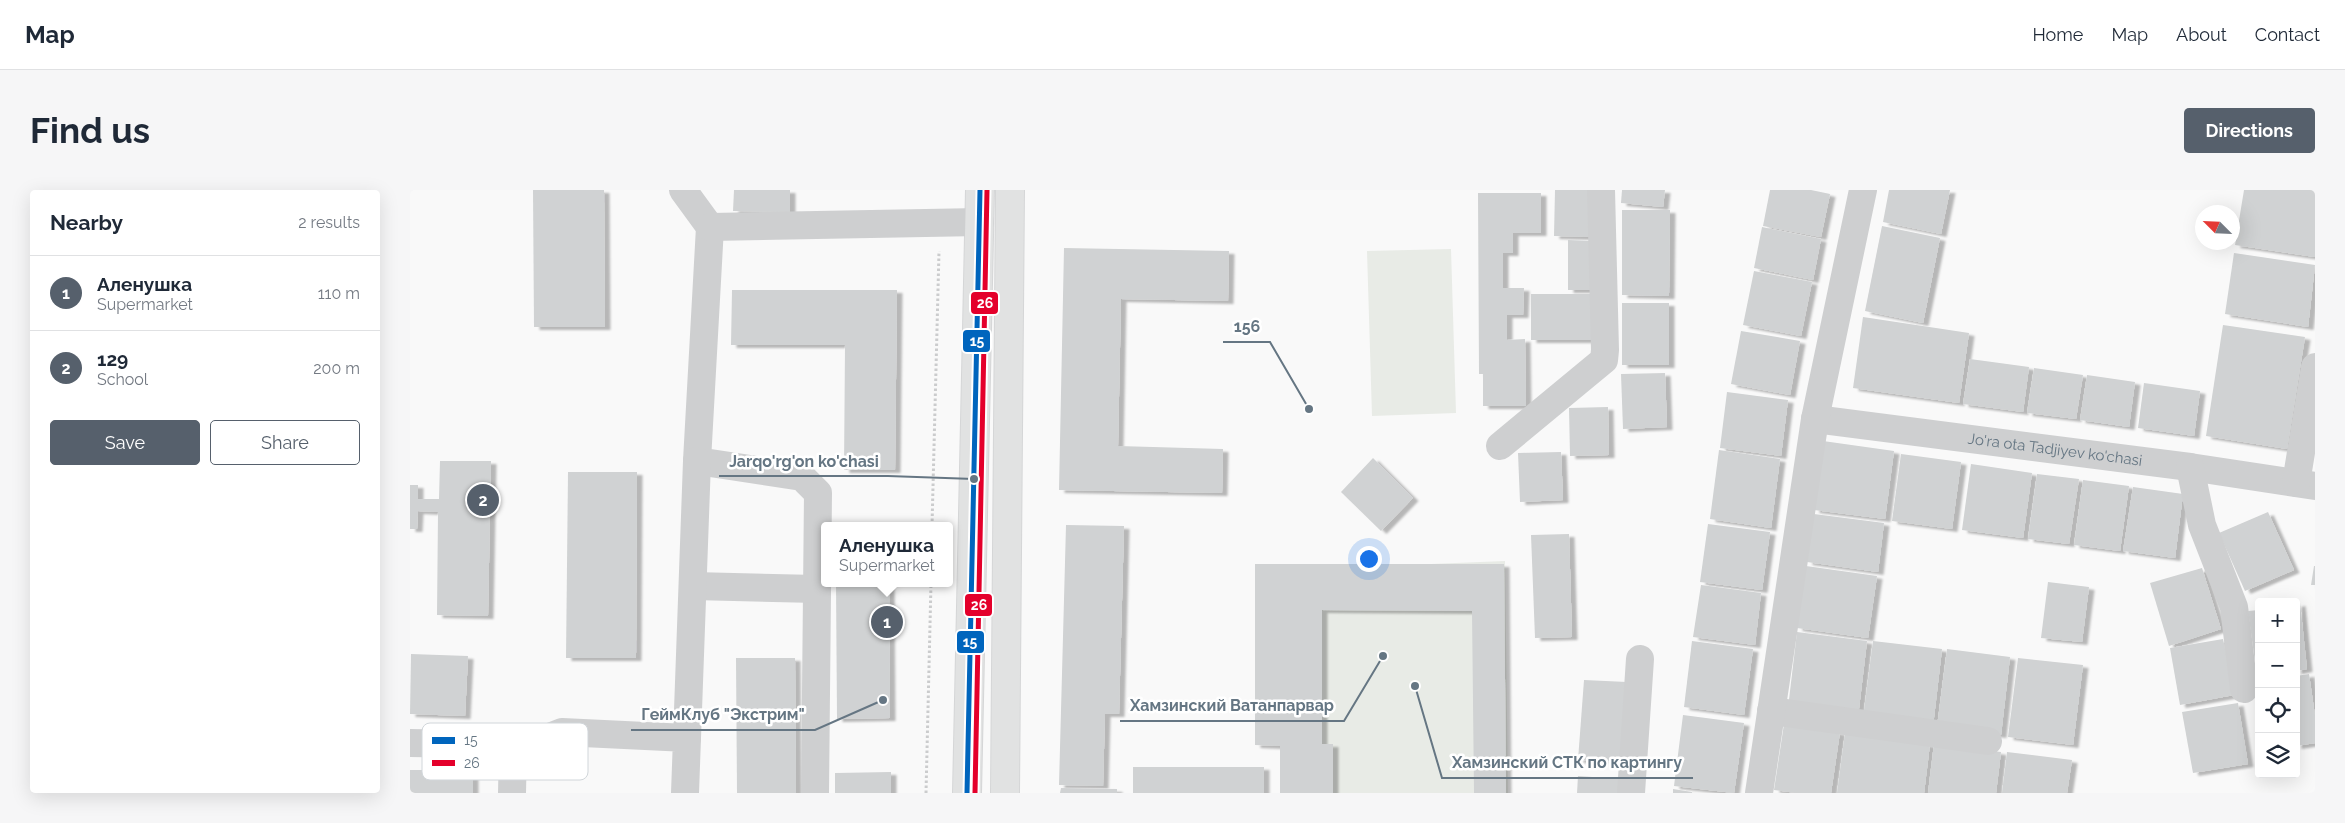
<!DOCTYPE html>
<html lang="en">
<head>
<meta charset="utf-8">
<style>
	:root { --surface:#fff; --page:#f6f6f7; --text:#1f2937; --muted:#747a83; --line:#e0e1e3; --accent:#56606c }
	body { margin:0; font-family:Raleway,sans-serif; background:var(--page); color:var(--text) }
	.controls { position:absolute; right:15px; bottom:15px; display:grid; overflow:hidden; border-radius:5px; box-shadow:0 5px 20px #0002 }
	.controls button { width:45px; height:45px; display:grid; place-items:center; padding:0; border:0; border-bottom:1px solid var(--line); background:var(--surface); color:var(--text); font:25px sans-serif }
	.compass { position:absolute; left:1785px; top:15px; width:45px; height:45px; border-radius:50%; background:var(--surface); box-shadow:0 5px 20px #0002; rotate:294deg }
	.you { position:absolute; left:958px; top:368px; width:18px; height:18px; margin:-12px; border:4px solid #fff; border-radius:50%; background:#1a73e8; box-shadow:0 0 0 8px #1a73e833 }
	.badge { display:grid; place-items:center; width:32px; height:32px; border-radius:50%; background:var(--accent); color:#fff; font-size:16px; font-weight:700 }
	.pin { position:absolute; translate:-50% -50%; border:2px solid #fff; box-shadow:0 1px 5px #0006 }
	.popup { position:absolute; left:411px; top:332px; width:132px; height:65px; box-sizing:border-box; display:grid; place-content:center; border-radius:5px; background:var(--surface); filter:drop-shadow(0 1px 4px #0005); font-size:16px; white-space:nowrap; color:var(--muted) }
	.popup b { font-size:19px; color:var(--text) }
	.popup::after { content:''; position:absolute; left:50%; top:100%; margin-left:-10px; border:10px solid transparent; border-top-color:var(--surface) }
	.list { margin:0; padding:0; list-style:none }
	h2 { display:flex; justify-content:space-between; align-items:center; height:65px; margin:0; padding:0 20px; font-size:21px }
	h2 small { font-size:16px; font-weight:400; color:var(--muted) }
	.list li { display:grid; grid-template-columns:32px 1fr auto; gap:15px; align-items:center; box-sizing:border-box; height:75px; padding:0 20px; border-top:1px solid var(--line) }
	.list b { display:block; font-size:19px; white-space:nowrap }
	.list p { margin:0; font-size:16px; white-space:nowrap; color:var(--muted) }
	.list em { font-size:16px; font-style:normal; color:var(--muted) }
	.actions { display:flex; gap:10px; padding:15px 20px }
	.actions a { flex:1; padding:11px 0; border:1px solid var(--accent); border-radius:5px; text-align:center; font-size:18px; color:var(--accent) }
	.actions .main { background:var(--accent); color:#fff }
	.icon { flex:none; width:28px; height:28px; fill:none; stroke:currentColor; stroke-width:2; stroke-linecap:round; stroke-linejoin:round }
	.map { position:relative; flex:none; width:1905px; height:603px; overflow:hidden; border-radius:5px }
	header { display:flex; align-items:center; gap:30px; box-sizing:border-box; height:70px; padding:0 25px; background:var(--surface); border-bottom:1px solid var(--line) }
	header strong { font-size:24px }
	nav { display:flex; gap:28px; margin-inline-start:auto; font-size:18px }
	.intro { display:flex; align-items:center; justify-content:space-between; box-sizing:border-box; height:120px; padding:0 30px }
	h1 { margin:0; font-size:35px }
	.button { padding:12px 22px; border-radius:5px; background:var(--accent); color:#fff; font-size:18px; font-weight:700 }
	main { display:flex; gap:30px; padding:0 30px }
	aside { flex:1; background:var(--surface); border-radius:5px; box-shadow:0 5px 20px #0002 }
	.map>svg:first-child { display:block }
	.green { fill:#e8ebe6 }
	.building { fill:#d0d2d3; filter:url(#shadow) }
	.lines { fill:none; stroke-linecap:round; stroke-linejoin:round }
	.major-casing { stroke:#d5d6d7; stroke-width:30 }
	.path { stroke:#cbcccd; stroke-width:3; stroke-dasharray:2.5 2.5; stroke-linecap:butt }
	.minor { stroke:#cecfd0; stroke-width:28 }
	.major { stroke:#e1e2e2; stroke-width:28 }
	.bus-1-casing { stroke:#fff; stroke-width:9 }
	.bus-2-casing { stroke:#fff; stroke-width:9 }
	.bus-1 { stroke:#0065bd; stroke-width:5 }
	.bus-2 { stroke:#e4002b; stroke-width:5 }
	.labels { text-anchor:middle; stroke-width:5; stroke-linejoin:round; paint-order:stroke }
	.street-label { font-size:15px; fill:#657683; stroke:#fff }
	.key { fill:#fff; stroke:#d1d6da; stroke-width:1 }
	.key-label { font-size:14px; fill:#657683 }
	.leader { fill:none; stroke:#657683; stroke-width:2 }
	.callout-dot { fill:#657683; stroke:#fff; stroke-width:2 }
	.callout-label { font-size:16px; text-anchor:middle; font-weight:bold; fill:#657683; stroke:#fff; stroke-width:5; stroke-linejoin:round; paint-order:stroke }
	.line-badge { stroke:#fff; stroke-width:2 }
	.badge-label { font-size:14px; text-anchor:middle; font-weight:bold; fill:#fff }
</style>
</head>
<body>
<header>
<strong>Map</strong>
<nav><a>Home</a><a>Map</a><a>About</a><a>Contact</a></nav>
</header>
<div class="intro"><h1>Find us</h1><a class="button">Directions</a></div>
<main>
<aside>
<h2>Nearby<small>2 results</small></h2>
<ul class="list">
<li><span class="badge">1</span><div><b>Аленушка</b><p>Supermarket</p></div><em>110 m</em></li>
<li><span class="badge">2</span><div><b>129</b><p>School</p></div><em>200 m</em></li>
</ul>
<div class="actions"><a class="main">Save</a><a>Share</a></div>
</aside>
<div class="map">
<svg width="1905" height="603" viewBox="0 0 1905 603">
	<defs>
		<filter id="shadow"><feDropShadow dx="5.5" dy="3" stdDeviation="1" flood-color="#0004"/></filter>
	</defs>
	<rect width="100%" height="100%" fill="#f9f9f9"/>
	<g class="green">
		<polygon points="1041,59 1046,223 962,226 957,61"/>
		<polygon points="1095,371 1098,603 870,603 870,554 850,381"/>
	</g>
	<g class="building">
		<polygon points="123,0 194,0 195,137 124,137"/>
		<polygon points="324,0 380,0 380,22 323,21"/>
		<polygon points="1145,0 1184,0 1183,47 1144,46"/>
		<polygon points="1212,0 1255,0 1253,17 1211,13"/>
		<polygon points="1360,0 1401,0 1420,4 1411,47 1353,36"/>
		<polygon points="1479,0 1540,0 1531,44 1473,32"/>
		<polygon points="1834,0 1905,0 1905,67 1825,55"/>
		<polygon points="1068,3 1131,3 1131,43 1103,43 1103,63 1093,63 1093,98 1114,98 1113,125 1097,125 1097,150 1115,149 1116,216 1073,216 1073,184 1069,184"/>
		<polygon points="1212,20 1260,20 1259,106 1212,105"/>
		<polygon points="1472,36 1530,48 1513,133 1455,121"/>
		<polygon points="1352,37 1411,49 1403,90 1344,78"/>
		<polygon points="1158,50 1182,51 1181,100 1158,100"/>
		<polygon points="654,58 819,61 818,111 711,109 708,256 813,259 812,303 649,300"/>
		<polygon points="1824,63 1905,75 1898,137 1815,124"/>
		<polygon points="1344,81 1402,92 1391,146 1333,135"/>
		<polygon points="322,100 487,100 485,280 434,280 435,155 321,155"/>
		<rect x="1121" y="104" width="60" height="46"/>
		<rect x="1212" y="113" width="47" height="62"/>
		<polygon points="1453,127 1559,143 1549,213 1443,198"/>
		<polygon points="1813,135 1895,147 1877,259 1796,246"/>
		<polygon points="1331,141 1390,151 1380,205 1321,194"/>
		<polygon points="1560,169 1619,177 1613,222 1553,214"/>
		<polygon points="1624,178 1673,185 1666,229 1617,223"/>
		<polygon points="1255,183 1257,237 1213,239 1211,184"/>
		<polygon points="1677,185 1725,192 1719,237 1670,230"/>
		<polygon points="1734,193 1790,201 1784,246 1728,238"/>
		<polygon points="1317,202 1378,210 1371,266 1310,258"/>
		<polygon points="1198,217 1199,265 1160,266 1159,218"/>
		<polygon points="1413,251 1484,261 1475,329 1404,320"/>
		<polygon points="1309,260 1370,269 1361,338 1300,329"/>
		<polygon points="1151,262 1153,310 1110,312 1108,263"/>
		<polygon points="1491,264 1551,272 1542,339 1482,331"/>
		<polygon points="963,268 1003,308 971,341 931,302"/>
		<polygon points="30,271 81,271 78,426 27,425 28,322 8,321 7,339 0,339 0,295 8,295 8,309 29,309"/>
		<polygon points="1561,274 1622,283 1613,348 1552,340"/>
		<polygon points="158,282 227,282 226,468 156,468"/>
		<polygon points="1627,284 1669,289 1659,354 1618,349"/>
		<polygon points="1673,290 1719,296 1710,361 1664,355"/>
		<polygon points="1723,297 1773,304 1765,368 1713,361"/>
		<polygon points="1858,322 1884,380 1835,401 1809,343"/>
		<polygon points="1404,324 1474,333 1468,382 1397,372"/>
		<polygon points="1298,334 1360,342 1352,400 1290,392"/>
		<polygon points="656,335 714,336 709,524 695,524 693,596 649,595"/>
		<polygon points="1159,344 1162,447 1125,448 1121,345"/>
		<polygon points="845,374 1094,374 1096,603 1064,603 1062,421 912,420 912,554 923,554 923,603 870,603 870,556 845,555"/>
		<polygon points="1396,376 1467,386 1458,448 1387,438"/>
		<polygon points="1904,376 1905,376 1905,395 1901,395"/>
		<polygon points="1792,378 1811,439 1759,456 1740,393"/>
		<polygon points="1638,392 1679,397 1672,452 1631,448"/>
		<polygon points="426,393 479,393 480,528 427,529"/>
		<polygon points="1291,395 1351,403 1345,455 1283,447"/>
		<polygon points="1890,413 1897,479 1886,481 1886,414"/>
		<polygon points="1849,420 1849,486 1847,486 1838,421"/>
		<polygon points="1387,442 1457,451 1448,527 1378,518"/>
		<polygon points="1813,449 1824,505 1770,515 1760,458"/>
		<polygon points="1282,451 1343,459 1334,525 1274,517"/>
		<polygon points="1463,451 1532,459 1523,536 1453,528"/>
		<polygon points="1537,459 1600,467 1591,545 1527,537"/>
		<polygon points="1,464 58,466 55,526 0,524"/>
		<polygon points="326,468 385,468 386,603 327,603"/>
		<polygon points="1608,468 1673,475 1663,555 1598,547"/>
		<polygon points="1899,484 1905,526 1905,553 1886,556 1886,486"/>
		<polygon points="1174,490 1217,492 1211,572 1168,570"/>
		<polygon points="1828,513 1838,574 1783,583 1772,522"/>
		<polygon points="1273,525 1334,533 1324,603 1264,596"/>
		<polygon points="1374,534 1430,542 1421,603 1387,603 1364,600"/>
		<polygon points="1435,543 1520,554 1514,603 1427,603"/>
		<polygon points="1524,554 1591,562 1586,603 1518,603"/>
		<polygon points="1597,562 1662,570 1657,603 1592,603"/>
		<rect x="723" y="577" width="131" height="26"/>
		<rect x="0" y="580" width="63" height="23"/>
		<polygon points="481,582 481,603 425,603 425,583"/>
		<polygon points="1168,586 1212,589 1211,603 1167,603"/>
		<polygon points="651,598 707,599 707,603 650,603"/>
		<polygon points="1263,599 1282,602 1282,603 1263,603"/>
	</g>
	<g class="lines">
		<g class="major-casing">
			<g id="major">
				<polyline points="557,603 570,0"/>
				<polyline points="595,603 600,0"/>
			</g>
		</g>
		<g class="path">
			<polyline points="522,336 529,61"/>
			<polyline points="516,603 521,393"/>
		</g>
		<g class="minor">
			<polyline points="273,0 300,37 287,271 392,287 408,303 405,603"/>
			<polyline points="300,37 570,32"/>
			<path id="s1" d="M1405 229 1780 277 1905 296"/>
			<polyline points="1090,256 1194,170 1195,160 1191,0"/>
			<polyline points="1780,277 1792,335 1824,417 1834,499"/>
			<polyline points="1886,293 1905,177"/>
			<polyline points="283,396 407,399"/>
			<polyline points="1361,521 1578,551"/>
			<polyline points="277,548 287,271"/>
			<polyline points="0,553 119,555 152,542 277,548 275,603"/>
			<polyline points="102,603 103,555"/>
			<polyline points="1221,603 1230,469"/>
			<polyline points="1349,603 1405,229 1453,0"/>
		</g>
		<use href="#major" class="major"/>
		<g class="bus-1-casing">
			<polyline id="bus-1" points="557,603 570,0"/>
		</g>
		<g class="bus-2-casing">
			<polyline id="bus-2" points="565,603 577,0"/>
		</g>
		<use href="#bus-1" class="bus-1"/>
		<use href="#bus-2" class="bus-2"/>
	</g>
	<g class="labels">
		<g class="street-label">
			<text dy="5" stroke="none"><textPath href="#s1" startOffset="242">Jo'ra ota Tadjiyev ko'chasi</textPath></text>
		</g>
	</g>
	<rect x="12" y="533" width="166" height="57" rx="8" class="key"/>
	<rect x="22" y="547" width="23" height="7" fill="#0065bd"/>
	<rect x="22" y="570" width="23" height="6" fill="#e4002b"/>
	<g class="key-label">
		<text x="54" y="555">15</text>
		<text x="54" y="578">26</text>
	</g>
	<path class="leader" d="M899 219L860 152H813M564 289L478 286H309M973 466L934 531H710M473 510L405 540H221M1005 496L1032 588H1283"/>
	<g class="callout-dot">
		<circle cx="899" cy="219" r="5"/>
		<circle cx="564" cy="289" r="5"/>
		<circle cx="973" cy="466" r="5"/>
		<circle cx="473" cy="510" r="5"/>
		<circle cx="1005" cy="496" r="5"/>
	</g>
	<g class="callout-label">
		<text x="837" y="142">156</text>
		<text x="394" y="277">Jarqo'rg'on ko'chasi</text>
		<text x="822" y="521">Хамзинский Ватанпарвар</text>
		<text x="313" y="530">ГеймКлуб "Экстрим"</text>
		<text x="1157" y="578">Хамзинский СТК по картингу</text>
	</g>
	<g class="line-badge">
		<rect x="560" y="101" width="29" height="24" rx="5" fill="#e4002b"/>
		<rect x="552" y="139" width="29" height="24" rx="5" fill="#0065bd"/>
		<rect x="554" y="403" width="29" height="24" rx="5" fill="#e4002b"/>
		<rect x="546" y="440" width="29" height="24" rx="5" fill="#0065bd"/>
	</g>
	<g class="badge-label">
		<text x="575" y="118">26</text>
		<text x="567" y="156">15</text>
		<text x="569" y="420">26</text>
		<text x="560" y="457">15</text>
	</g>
</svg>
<div class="controls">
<button>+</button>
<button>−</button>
<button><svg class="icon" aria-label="locate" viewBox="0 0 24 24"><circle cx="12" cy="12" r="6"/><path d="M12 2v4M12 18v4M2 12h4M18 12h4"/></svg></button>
<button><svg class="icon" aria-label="layers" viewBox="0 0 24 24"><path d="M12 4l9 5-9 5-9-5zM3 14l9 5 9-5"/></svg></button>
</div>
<svg class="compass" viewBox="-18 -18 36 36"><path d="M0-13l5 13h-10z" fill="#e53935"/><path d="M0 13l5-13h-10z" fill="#747a83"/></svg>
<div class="you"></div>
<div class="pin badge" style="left:477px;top:432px">1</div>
<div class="popup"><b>Аленушка</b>Supermarket</div>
<div class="pin badge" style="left:73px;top:310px">2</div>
</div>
</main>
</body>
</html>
